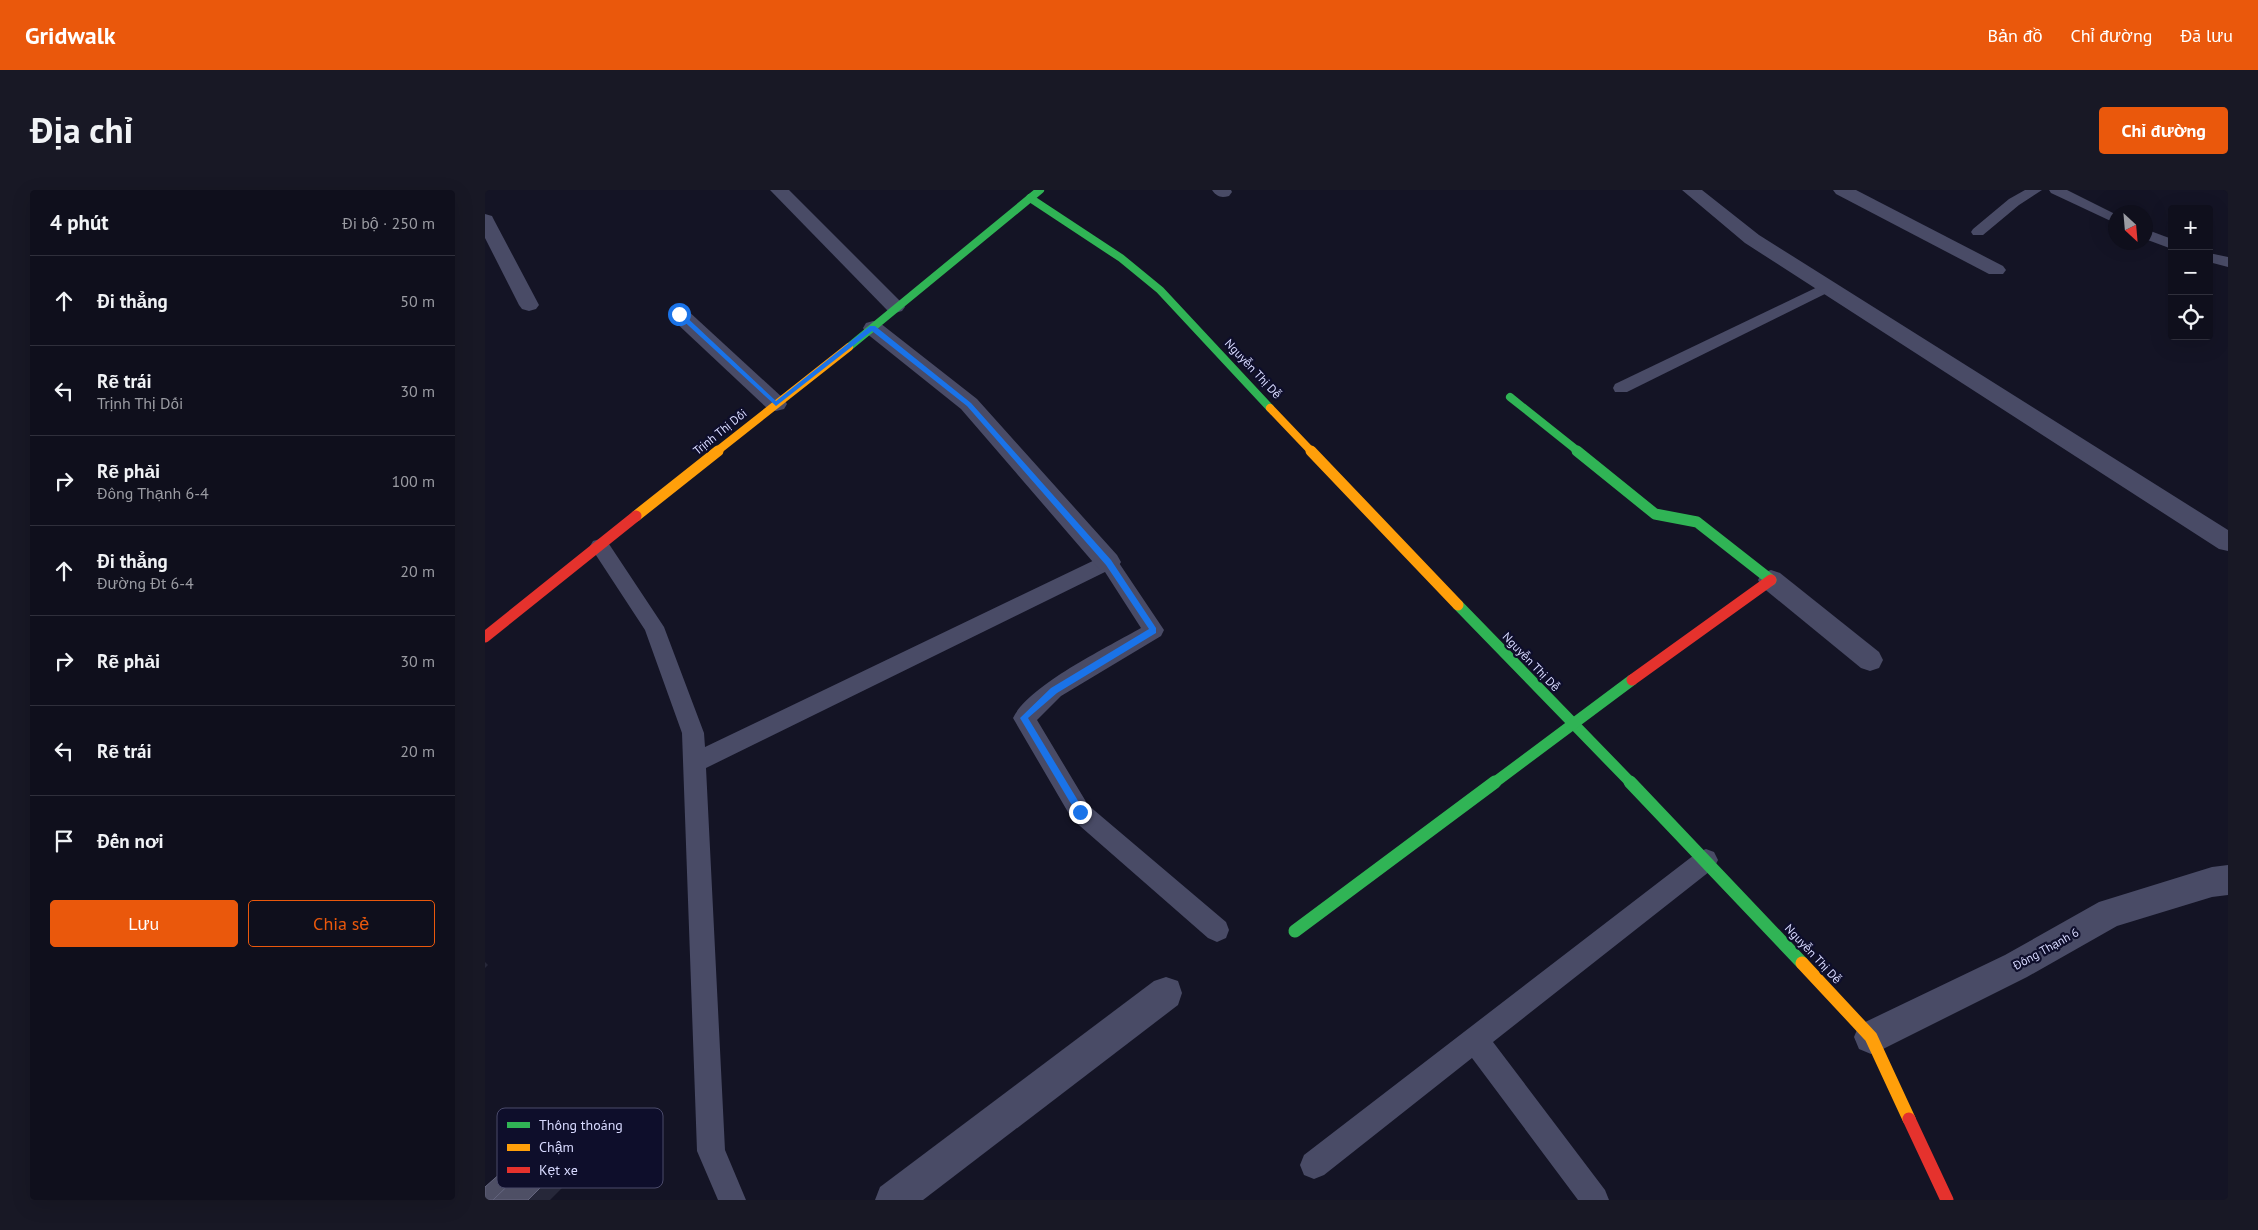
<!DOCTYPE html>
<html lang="vi">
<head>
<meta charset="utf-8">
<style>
	:root { --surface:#0f0f1c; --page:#181825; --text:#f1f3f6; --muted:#9b9ca3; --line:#2f2f3b; --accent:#ea580c }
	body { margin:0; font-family:"PT Sans",sans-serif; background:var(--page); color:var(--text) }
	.controls { position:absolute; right:15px; top:15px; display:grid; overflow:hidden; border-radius:5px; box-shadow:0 5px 20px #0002 }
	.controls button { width:45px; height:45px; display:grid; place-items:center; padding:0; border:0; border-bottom:1px solid var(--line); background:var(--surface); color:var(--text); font:25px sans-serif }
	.compass { position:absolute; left:1623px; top:15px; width:45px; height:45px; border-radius:50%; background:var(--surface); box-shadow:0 5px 20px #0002; rotate:154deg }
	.stop { position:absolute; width:15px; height:15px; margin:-11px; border:4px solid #1a73e8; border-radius:50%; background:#fff }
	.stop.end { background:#1a73e8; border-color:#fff; box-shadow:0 1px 5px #0008 }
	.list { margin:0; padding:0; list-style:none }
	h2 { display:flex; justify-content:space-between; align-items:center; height:65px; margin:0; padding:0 20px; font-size:21px }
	h2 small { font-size:16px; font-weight:400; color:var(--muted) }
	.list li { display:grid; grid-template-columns:32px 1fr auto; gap:15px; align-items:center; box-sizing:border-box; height:90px; padding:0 20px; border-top:1px solid var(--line) }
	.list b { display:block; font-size:19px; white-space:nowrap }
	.list p { margin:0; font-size:16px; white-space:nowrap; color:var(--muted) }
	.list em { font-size:16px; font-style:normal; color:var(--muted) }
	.actions { display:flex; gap:10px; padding:15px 20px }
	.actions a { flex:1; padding:11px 0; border:1px solid var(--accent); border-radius:5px; text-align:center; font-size:18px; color:var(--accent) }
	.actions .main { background:var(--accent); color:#fff }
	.icon { flex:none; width:28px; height:28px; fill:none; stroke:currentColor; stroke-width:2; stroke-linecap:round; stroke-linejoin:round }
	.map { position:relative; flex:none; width:1743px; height:1010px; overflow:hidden; border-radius:5px }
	header { display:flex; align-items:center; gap:30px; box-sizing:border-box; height:70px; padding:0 25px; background:var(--accent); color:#fff }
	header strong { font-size:24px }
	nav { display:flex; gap:28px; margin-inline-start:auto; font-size:18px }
	.intro { display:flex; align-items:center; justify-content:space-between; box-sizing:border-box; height:120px; padding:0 30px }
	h1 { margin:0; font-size:35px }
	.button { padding:12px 22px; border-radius:5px; background:var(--accent); color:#fff; font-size:18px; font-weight:700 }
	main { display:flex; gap:30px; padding:0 30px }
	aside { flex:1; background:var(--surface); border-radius:5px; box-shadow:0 5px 20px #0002 }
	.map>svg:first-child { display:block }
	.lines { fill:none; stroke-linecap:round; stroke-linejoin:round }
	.lane { fill:#494b66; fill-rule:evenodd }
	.street { fill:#494b66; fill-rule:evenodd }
	.fast-far2 { stroke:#30b455; stroke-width:8 }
	.fast-far1 { stroke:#30b455; stroke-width:11 }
	.fast { stroke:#30b455; stroke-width:13 }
	.slow-far2 { stroke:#ff9f0a; stroke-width:8 }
	.slow-far1 { stroke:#ff9f0a; stroke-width:11 }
	.slow { stroke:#ff9f0a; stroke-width:13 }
	.jam-far1 { stroke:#e5322d; stroke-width:11 }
	.jam { stroke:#e5322d; stroke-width:13 }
	.shaded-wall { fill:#262739 }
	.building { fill:#4e4f65; stroke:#64657e }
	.route { fill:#1a73e8 }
	.labels { text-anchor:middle; stroke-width:4.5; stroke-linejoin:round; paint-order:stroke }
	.street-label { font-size:12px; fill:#d8daff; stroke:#0e0e2b }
	.key { fill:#0e0e2b; stroke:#4b4b6b; stroke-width:1 }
	.key-label { font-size:14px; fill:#d8daff }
</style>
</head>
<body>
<header>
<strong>Gridwalk</strong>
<nav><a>Bản đồ</a><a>Chỉ đường</a><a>Đã lưu</a></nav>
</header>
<div class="intro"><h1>Địa chỉ</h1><a class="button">Chỉ đường</a></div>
<main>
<aside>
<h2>4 phút<small>Đi bộ · 250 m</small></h2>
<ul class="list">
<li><svg class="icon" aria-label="ahead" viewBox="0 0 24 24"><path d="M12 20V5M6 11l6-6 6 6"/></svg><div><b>Đi thẳng</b></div><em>50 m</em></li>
<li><svg class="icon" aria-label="left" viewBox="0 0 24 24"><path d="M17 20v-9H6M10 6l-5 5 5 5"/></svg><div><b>Rẽ trái</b><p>Trịnh Thị Dối</p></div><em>30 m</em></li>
<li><svg class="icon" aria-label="right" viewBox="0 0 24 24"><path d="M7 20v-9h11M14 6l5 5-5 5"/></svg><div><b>Rẽ phải</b><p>Đông Thạnh 6-4</p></div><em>100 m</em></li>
<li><svg class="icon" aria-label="ahead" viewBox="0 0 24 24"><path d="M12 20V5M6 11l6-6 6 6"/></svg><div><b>Đi thẳng</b><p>Đường Đt 6-4</p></div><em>20 m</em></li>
<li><svg class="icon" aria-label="right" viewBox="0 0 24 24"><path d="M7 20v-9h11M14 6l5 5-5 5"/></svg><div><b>Rẽ phải</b></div><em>30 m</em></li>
<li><svg class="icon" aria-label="left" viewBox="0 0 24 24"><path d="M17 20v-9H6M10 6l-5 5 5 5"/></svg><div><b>Rẽ trái</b></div><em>20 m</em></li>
<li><svg class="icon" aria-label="arrive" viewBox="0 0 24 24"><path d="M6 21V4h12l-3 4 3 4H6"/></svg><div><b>Đến nơi</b></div></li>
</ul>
<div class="actions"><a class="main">Lưu</a><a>Chia sẻ</a></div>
</aside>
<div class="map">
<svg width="1743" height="1010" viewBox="0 0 1743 1010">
	<rect width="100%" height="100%" fill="#141425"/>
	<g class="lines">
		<g class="lane">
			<polygon points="1540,0 1557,0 1534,15 1498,45 1488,45 1486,42 1488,39 1524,9"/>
			<polygon points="1564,0 1582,0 1630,24 1630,33 1566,3"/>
			<polygon points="1660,39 1687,49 1687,59 1660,49"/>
			<polygon points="1724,63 1743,67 1743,77 1724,72"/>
			<polygon points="1343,92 1348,94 1351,97 1348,100 1142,202 1130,202 1128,198 1130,194"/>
			<path d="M115 349 122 351 179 437 219 543 220 557 616 367 623 365 630 367 679 440 676 446 576 506 552 530 603 615 741 732 744 740 741 748 732 752 723 748 587 629 528 528C544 495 623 457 656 438L620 382 221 578 240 960 261 1010H233L212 961 197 543 160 440 105 356 108 351Z"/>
			<polygon points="1221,659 1229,662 1233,670 1229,678 1008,852 1120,1000 1124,1010 1093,1010 987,868 839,985 829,989 819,985 815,975 819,965 1213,662"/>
		</g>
		<g class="street">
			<polygon points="285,0 304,0 417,113 420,117 417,121 410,123 403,121"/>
			<path d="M727 0H746L747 2 744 6C736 8 732 7 727 0Z"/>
			<polygon points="1197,0 1217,0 1274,45 1743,340 1743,361 1734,359 1260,53"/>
			<polygon points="1348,0 1371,0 1518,76 1521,80 1518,84 1504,84 1351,4"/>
			<polygon points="0,24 7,26 9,30 54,115 51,119 44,121 37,119 34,115 0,48"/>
			<polygon points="194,118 201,119 299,209 302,214 299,219 291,221 283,219 187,129 184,124 187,119"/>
			<polygon points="388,131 395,133 492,209 632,365 636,372 632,379 623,382 614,379 476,219 381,143 378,138 381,133"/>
			<polygon points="1286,380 1295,383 1394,462 1398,470 1394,478 1385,481 1376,478 1277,397 1273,390 1277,383"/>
			<polygon points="1743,675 1743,705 1727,707 1632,736 1542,787 1398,859 1386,864 1374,859 1369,847 1374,835 1520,765 1614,712 1727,677"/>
			<polygon points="681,787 693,791 697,803 693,815 438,1010 390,1010 395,997 669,791"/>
		</g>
		<g class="fast-far2">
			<polyline points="545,8 636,68 675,100 785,218"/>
			<polyline points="364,157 555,0"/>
			<polyline points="1025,207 1094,262"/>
		</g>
		<g class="fast-far1">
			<polyline points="1092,261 1170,324 1212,332 1286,390"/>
			<polyline points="973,415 1146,593"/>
			<polyline points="1009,593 1147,490"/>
		</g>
		<g class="fast">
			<polyline points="1145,592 1317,773"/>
			<polyline points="810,741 1010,592"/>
		</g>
		<g class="slow-far2">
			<polyline points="785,218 827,262"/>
			<polyline points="231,262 364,157"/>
		</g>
		<g class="slow-far1">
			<polyline points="826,261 973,415"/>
			<polyline points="151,326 233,261"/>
		</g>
		<polyline class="slow" points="1317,773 1386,847 1424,929"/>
		<g class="jam-far1">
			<polyline points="0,447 151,326"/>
			<polyline points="1147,490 1286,390"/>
		</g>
		<polyline class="jam" points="1424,929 1462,1010"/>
	</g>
	<g class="shaded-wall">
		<polygon points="0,772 3,775 0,778"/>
		<polygon points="69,950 87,955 103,972 65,1010 43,1010"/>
		<polygon points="44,958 53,961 64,974 24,1010"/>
	</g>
	<g class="building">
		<polygon points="69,950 85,968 43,1010 8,1010"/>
		<polygon points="44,958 51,968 8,1010 0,1010 0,997"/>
	</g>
	<polygon class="route" points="192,122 196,122 291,211 385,136 390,136 486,213 626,370 671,438 671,443 572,503 543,528 598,619 598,624 592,624 535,528 566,498 664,439 621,375 482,216 387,141 291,216 192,125"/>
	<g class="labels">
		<g class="street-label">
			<text transform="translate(768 179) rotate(47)" y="4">Nguyễn Thị Dễ</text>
			<text transform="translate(235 242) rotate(-39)" y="4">Trịnh Thị Dối</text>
			<text transform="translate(1046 472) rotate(46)" y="4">Nguyễn Thị Dễ</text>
			<text transform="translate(1561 759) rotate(-29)" y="4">Đông Thạnh 6</text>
			<text transform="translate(1328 764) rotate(47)" y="4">Nguyễn Thị Dễ</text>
		</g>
	</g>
	<rect x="12" y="918" width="166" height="80" rx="8" class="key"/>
	<rect x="22" y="932" width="23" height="6" fill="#30b455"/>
	<rect x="22" y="954" width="23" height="7" fill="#ff9f0a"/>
	<rect x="22" y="977" width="23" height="6" fill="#e5322d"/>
	<g class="key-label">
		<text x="54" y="940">Thông thoáng</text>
		<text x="54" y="962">Chậm</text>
		<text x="54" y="985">Kẹt xe</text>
	</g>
</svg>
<div class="controls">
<button>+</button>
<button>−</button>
<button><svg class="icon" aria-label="locate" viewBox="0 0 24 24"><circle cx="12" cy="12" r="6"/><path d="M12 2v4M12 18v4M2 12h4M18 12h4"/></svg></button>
</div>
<svg class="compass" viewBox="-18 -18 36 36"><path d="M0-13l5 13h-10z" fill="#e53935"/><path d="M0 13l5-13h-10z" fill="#9b9ca3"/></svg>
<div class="stop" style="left:194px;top:124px"></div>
<div class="stop end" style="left:595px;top:622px"></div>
</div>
</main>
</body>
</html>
